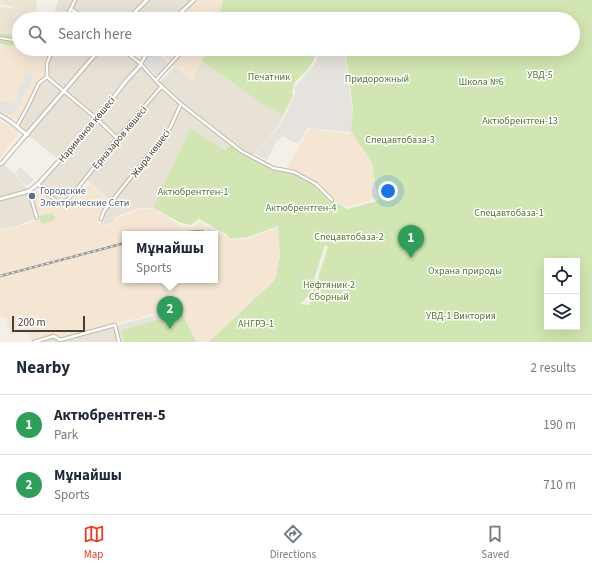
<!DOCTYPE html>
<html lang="en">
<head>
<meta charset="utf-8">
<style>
	:root { --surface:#fff; --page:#f2f2f3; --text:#1f2937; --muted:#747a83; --line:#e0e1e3; --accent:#f33820 }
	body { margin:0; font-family:"Source Sans 3",sans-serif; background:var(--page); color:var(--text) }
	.controls { position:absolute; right:12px; bottom:12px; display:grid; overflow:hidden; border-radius:0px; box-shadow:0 4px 16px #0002 }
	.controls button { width:36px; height:36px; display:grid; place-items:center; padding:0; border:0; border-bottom:1px solid var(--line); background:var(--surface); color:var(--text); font:20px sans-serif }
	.scale { position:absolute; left:12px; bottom:10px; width:73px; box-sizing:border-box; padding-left:4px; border:2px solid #474037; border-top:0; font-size:11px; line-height:14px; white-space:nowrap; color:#474037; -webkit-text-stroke:3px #fff; paint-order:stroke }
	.you { position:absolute; left:388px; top:191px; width:14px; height:14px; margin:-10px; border:3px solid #fff; border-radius:50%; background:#1a73e8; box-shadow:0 0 0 6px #1a73e833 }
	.badge { display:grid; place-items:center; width:26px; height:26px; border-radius:50%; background:var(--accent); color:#fff; font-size:13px; font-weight:700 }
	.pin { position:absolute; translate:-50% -33px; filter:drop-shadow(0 1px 2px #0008) }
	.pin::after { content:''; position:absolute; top:21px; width:14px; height:12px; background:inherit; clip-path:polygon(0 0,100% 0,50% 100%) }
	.popup { position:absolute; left:122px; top:231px; width:96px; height:52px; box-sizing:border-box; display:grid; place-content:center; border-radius:0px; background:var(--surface); filter:drop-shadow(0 1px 3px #0005); font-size:13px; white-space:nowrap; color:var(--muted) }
	.popup b { font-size:15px; color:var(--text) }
	.popup::after { content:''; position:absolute; left:50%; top:100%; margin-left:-8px; border:8px solid transparent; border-top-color:var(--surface) }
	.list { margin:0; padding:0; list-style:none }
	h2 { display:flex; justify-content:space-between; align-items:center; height:52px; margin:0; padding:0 16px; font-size:17px }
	h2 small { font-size:13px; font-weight:400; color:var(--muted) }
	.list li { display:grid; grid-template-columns:26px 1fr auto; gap:12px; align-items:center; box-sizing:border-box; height:60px; padding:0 16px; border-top:1px solid var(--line) }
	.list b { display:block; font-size:15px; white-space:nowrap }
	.list p { margin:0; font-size:13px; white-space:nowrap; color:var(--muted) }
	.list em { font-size:13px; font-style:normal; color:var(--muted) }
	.icon { flex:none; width:22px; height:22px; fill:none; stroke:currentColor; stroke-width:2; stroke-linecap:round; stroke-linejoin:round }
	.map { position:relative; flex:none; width:592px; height:342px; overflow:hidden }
	.search { position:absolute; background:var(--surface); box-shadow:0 4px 16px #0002; left:12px; right:12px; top:12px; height:44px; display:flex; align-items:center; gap:10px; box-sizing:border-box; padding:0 14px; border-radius:22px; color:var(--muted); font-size:15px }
	.sheet { height:172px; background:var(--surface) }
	nav { display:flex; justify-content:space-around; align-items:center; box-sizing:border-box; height:56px; border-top:1px solid var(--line); background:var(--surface); font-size:11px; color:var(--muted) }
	nav a { display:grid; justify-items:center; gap:2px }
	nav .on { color:var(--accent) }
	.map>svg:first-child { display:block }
	.residential { fill:#e7e1d6 }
	.commercial { fill:#f5e6d4; fill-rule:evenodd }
	.industrial { fill:#e6e2dd }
	.education { fill:#ece4d3 }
	.green { fill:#d1e6b2; fill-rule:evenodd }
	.parking { fill:#e5e3e0 }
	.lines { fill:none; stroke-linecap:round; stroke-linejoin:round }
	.pedestrian-casing { stroke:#bfb7ab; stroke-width:4 }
	.minor-casing { stroke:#bfb7ab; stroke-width:4.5 }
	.tertiary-casing { stroke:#bfb7ab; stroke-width:5 }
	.pedestrian { stroke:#fff; stroke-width:2 }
	.minor { stroke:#fff; stroke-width:2.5 }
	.tertiary { stroke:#fff; stroke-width:3 }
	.rail-casing { stroke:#979797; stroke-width:2.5 }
	.rail { stroke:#fff; stroke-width:1; stroke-dasharray:3; stroke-linecap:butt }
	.service-dot { fill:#5c6f8a; stroke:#fff; stroke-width:1.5 }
	.labels { text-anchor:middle; stroke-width:3; stroke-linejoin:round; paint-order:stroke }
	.park-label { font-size:10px; fill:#4b772c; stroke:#fff }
	.street-label { font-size:10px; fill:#474037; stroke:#fff }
	.service-label { font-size:10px; fill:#4e5e75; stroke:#fff; text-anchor:start }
</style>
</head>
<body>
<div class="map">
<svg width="592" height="342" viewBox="0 0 592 342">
	<rect width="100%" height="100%" fill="#f4f0e8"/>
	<g class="residential">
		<polygon points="58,0 194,0 174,19 142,19 134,13 128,19 63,19 54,15"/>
		<polygon points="53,49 122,49 141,64 159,83 175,67 192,81 202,61 261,103 283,116 279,125 252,157 230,143 227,150 190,128 153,208 139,208 117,216 112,223 101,225 101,219 104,211 112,202 85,178 61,206 38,184 59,160 17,126 39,83 47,77 47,63"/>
		<polygon points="2,163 14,173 29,191 37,218 14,227 13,226 0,229 0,164"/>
		<polygon points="115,325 119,342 34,342 54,336 60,340"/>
	</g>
	<g class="commercial">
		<polygon points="194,0 223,0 218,19 174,19"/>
		<polygon points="0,45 48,52 44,62 45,78 37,83 19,120 0,113"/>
		<polygon points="160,49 208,49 192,81 159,52"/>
		<polygon points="0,120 10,125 19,133 0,159"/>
		<polygon points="309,129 353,134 372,163 377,198 348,207 337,202 313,179 287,167"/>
		<path d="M90 183 109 201 104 207 100 216 99 222 100 226 112 224 118 217 139 209H154L182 226 192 228 199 222 228 237 230 241 250 238 278 227 280 257 275 280 209 342H196L180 307 61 338 55 335 31 341 27 330 10 335 6 318 8 317 1 318 0 315V230L13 226 14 228 39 220 30 194 41 191H44L59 208 74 197 75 198 80 195ZM125 234H215V280H145L20 314 143 280H125Z"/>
	</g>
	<g class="industrial">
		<polygon points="329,49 344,49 353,116 351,132 307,128 298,144 282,136 279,141 277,140 267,160 255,154 280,126 295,95 294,88 316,63 320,50"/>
		<polygon points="181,309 182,313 121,330 124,342 119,342 115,326"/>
	</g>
	<polygon class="education" points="1,0 37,0 36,12 60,18 59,19 19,19 19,35 0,32 0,7 11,8 12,6 0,4"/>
	<g class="green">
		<path d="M223 0H592V342H209L275 280 280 257 278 226 248 237 231 239 226 234 199 219 191 225 181 223 153 208 190 128 226 150 231 143 241 151 272 167 292 173 308 181 331 199 347 209 378 201 372 163 353 134 351 132 353 110 345 49H573V19H218ZM325 245 328 247 309 305 300 304 309 295ZM547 261H577V327H547Z"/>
		<polygon points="0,33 19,35 19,47 0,44"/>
		<polygon points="208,49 319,49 309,68 295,82 292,92 293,96 283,116 261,103 202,61"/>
		<polygon points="52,213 55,217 53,221 42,224 39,216"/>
		<polygon points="182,313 196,342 124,342 121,330"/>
	</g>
	<g class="parking">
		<polygon points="153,49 159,49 158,53 169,63 157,76 145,64 145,61"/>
		<polygon points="25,73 34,76 13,115 0,111 0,102 15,103 20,85 24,85"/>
		<polygon points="20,167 34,180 26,186 15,173"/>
	</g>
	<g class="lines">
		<g class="pedestrian-casing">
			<polyline id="pedestrian" points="0,38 19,41"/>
		</g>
		<g class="minor-casing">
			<g id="minor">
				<polyline points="71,9 86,19"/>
				<polyline points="66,19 75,0"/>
				<polyline points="122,49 141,64 159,84 181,104 241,151 273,168 294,172 316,184 332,200"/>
				<polyline points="47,77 97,119 117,138"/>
				<polyline points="47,77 47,63 53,49"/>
				<polyline points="156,80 178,56 171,49"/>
				<polyline points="17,126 28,106 39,83 47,77"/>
				<polyline points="38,184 61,206 74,193 117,138 162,86"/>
				<polyline points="29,191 37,218"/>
				<polyline points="101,219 104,211 170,128 181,104"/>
				<polyline points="34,342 54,336 60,340 115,325 119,342"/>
			</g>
		</g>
		<g class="tertiary-casing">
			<g id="tertiary">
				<polyline points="128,19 147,0"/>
				<polyline points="174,19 194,0"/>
				<polyline points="0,115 10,121 27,135"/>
				<polyline points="0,164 2,163 100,49"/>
				<polyline points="0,199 29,191 38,184 97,119 126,81 139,67 149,49"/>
			</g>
		</g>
		<use href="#pedestrian" class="pedestrian"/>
		<use href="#minor" class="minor"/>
		<use href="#tertiary" class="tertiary"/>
		<g class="rail-casing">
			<g id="rail">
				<polyline points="163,234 202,231"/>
				<polyline points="0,276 125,243"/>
			</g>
		</g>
		<use href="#rail" class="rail"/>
	</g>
	<circle class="service-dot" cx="32" cy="196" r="4"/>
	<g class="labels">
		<g class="park-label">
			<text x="540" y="78">УВД-5</text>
			<text x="269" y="80">Печатник</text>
			<text x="377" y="82">Придорожный</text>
			<text x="481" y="85">Школа №6</text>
			<text x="520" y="124">Актюбрентген-13</text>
			<text x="400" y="143">Спецавтобаза-3</text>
			<text x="193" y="195">Актюбрентген-1</text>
			<text x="301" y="211">Актюбрентген-4</text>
			<text x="509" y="216">Спецавтобаза-1</text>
			<text x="349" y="240">Спецавтобаза-2</text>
			<text x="465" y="274">Охрана природы</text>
			<text x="329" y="288">Нефтяник-2<tspan x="329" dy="12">Сборный</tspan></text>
			<text x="461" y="319">УВД-1 Виктория</text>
			<text x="256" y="327">АНГРЭ-1</text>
		</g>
		<g class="street-label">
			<text transform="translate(86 129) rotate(-50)" y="4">Нариманов көшесі</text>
			<text transform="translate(119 137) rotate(-50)" y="4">Ерназаров көшесі</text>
			<text transform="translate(150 153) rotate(-53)" y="4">Жыра көшесі</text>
		</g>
		<g class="service-label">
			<text x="40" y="194">Городские<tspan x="40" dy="12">Электрические Сети</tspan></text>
		</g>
	</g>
</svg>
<div class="controls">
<button><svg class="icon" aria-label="locate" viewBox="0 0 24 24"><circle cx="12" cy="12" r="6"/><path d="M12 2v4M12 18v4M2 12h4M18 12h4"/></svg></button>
<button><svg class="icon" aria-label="layers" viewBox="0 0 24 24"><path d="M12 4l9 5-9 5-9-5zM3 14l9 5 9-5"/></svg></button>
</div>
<div class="scale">200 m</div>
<div class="you"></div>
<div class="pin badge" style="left:411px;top:258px;background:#2e9e5b">1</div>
<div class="pin badge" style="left:170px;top:329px;background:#2e9e5b">2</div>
<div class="popup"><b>Мұнайшы</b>Sports</div>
<div class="search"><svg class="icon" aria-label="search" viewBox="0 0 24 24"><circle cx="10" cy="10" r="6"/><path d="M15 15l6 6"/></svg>Search here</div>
</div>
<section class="sheet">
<h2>Nearby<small>2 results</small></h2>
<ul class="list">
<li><span class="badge" style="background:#2e9e5b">1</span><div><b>Актюбрентген-5</b><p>Park</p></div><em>190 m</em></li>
<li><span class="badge" style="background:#2e9e5b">2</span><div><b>Мұнайшы</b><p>Sports</p></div><em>710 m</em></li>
</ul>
</section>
<nav>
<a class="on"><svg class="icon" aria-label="map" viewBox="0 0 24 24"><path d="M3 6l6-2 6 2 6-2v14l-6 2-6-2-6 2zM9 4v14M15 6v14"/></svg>Map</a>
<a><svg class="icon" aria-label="directions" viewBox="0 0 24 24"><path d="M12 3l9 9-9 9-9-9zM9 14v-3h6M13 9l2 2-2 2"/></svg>Directions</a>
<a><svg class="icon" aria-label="saved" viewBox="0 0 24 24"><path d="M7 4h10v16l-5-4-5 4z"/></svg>Saved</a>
</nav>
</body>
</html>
